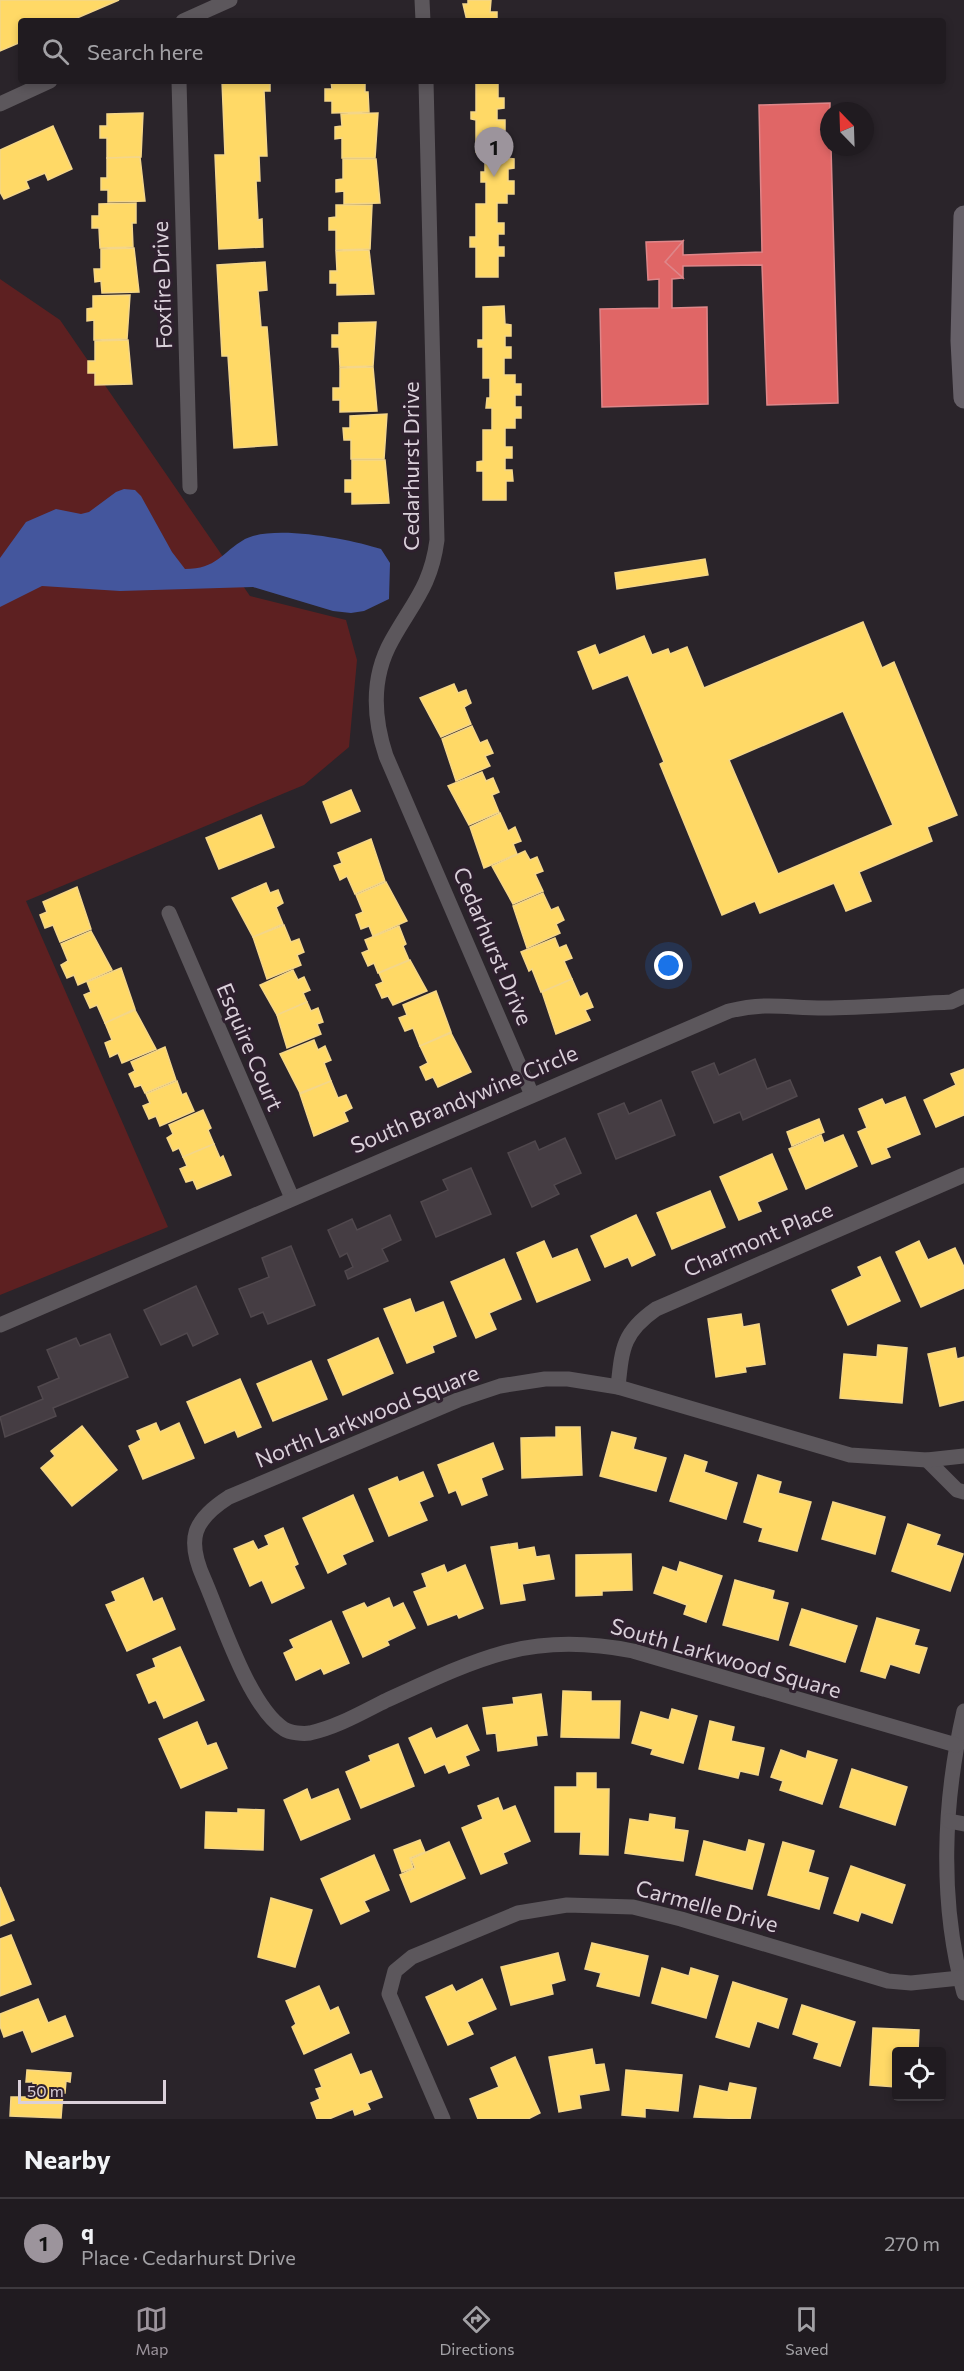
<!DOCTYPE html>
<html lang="en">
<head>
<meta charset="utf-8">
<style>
	:root { --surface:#201b20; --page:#282429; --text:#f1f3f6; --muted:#a2a1a5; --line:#3d393e; --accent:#9c949c }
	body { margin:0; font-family:Commissioner,sans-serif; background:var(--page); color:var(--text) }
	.controls { position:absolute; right:18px; bottom:18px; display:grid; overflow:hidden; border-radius:6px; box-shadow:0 3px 9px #0003 }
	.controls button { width:54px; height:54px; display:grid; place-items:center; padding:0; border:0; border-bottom:2px solid var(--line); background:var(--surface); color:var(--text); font:30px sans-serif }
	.compass { position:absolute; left:820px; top:102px; width:54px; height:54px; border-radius:50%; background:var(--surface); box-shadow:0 3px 9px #0003; rotate:337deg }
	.scale { position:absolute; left:18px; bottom:15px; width:148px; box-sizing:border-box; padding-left:6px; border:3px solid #dad0da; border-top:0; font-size:16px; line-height:21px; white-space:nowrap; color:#dad0da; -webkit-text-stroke:4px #2e202e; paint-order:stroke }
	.you { position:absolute; left:669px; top:966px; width:21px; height:21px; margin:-15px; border:4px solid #fff; border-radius:50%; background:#1a73e8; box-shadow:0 0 0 9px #1a73e833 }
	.badge { display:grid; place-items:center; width:39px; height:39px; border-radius:50%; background:var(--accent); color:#111; font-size:20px; font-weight:700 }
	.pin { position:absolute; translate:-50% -50px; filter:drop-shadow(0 2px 3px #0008) }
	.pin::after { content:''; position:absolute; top:32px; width:21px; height:18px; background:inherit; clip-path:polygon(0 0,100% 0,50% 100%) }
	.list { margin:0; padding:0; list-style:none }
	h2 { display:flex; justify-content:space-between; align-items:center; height:78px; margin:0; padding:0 24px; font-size:26px }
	h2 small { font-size:20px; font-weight:400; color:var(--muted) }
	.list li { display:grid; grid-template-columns:39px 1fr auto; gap:18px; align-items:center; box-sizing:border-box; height:90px; padding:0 24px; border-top:2px solid var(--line) }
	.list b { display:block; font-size:22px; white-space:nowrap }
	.list p { margin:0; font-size:20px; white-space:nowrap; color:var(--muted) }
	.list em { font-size:20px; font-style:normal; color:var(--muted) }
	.icon { flex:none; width:33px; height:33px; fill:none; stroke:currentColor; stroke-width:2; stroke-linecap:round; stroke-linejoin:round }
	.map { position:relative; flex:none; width:964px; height:2119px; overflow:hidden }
	.search { position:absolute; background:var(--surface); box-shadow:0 3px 9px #0003; left:18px; right:18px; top:18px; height:66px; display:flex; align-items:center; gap:15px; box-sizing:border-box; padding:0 21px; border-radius:6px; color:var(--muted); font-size:22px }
	.sheet { height:168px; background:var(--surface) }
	nav { display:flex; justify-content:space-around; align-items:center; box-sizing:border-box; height:84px; border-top:2px solid var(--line); background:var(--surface); font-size:16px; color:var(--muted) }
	nav a { display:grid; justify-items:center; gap:3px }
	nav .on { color:var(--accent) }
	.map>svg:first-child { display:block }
	.green { fill:#5d2021 }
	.water { fill:#44569d }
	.homes { fill:#ffd966; stroke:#f4d689; stroke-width:1.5; fill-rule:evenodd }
	.shops { fill:#e06666; stroke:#de8689; stroke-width:1.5 }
	.building { fill:#453d43; stroke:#50484d; stroke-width:1.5 }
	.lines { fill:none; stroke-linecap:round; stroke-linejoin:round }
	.street { stroke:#5c575c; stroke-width:15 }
	.secondary { stroke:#666068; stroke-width:21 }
	.labels { text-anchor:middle; stroke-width:6; stroke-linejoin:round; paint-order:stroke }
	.street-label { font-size:22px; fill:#dad0da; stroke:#2e202e }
</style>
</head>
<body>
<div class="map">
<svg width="964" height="2119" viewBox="0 0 964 2119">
	<rect width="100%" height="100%" fill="#2a242a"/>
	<polygon class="green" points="0,279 60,320 250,596 346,620 357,660 349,747 304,785 26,901 168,1227 0,1295"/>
	<path class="water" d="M124 489 135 490 141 496 172 552 185 569C217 569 221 553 245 539 274 524 350 539 381 549L390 563 389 599 364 611 351 613 333 611 253 587 120 591 42 586 0 607V558L26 522 56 509 81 514 89 512 116 492Z"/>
	<g class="homes">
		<polygon points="0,0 119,0 70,21 21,21 21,42 0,51"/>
		<polygon points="468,0 491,0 490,12 497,12 497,21 467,21 463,4 468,4"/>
		<polygon points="222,81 270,81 270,91 264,91 267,156 259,156 260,181 256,181 258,220 262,219 263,247 219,249 215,155 225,155"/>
		<polygon points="331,81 365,81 365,92 368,92 369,112 332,113 332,101 325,101 325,89 332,89"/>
		<polygon points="476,81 498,81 498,98 504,98 504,108 497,109 497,120 505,120 505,130 498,130 498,148 507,148 507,158 514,159 514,168 508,169 508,181 514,181 514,194 507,194 507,203 497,203 497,223 504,223 504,234 498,234 498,247 504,247 504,256 498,256 498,277 476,277 476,247 470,247 470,237 476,237 476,204 486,204 486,182 481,182 481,172 485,172 485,152 476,152 476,120 471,119 471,112 476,112"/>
		<polygon points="143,113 141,157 107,158 107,138 100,138 100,126 107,126 107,114"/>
		<polygon points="378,113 375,158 342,158 342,138 335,139 335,127 342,126 341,114"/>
		<polygon points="53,126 72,169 48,180 45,173 26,181 29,188 4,199 0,192 0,150"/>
		<polygon points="140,157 145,201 108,202 108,190 101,190 101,178 107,178 107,158"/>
		<polygon points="343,159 376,159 380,203 344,204 344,191 336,192 336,180 343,179"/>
		<polygon points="136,203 136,223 132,223 133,247 100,248 99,228 92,228 92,216 99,216 99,204"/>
		<polygon points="336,205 372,205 370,249 336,250 336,230 329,230 329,218 336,217"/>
		<polygon points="134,248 139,292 102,293 101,281 95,282 94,269 101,269 101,249"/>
		<polygon points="369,250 374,294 337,295 337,283 330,283 330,271 337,271 336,251"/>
		<polygon points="265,262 267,290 258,291 261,327 267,327 277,445 234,448 228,356 222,356 217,265"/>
		<polygon points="130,295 127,339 94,340 94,320 87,321 87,309 93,308 93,296"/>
		<polygon points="504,306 505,324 511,325 511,336 505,336 505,347 511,347 511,358 504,358 504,375 515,375 515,384 521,384 521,395 515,395 515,407 521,407 521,418 515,418 515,428 505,428 505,447 512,447 512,458 505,458 505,470 512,470 513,481 506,481 506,500 483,500 483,471 477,471 477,462 483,461 483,430 492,430 492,408 486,408 487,398 490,398 490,378 483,378 483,347 478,347 478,340 483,340 483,307"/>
		<polygon points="376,322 373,366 340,367 339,347 332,347 332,335 339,335 339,323"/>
		<polygon points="128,340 132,384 95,385 95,373 88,373 88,361 95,361 95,341"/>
		<polygon points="373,367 377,411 340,412 340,400 333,400 333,388 340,388 340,368"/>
		<polygon points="387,414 384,459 351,459 351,440 344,440 343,428 350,428 350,416"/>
		<polygon points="352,460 385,460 389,503 352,504 352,492 345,492 345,480 352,480"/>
		<polygon points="705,559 708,575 617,589 615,573"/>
		<path d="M863 622 882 668 894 662 957 815 927 827 932 841 859 872 871 901 846 911 834 883 760 913 755 901 722 915 660 764 664 762 628 675 593 689 578 652 595 645 599 655 644 636 652 655 668 649 670 654 687 647 704 688ZM843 711 893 825 778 874 729 760Z"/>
		<polygon points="454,684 458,693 466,690 471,703 464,707 471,724 441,737 420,698"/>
		<polygon points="472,726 480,743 487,740 493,753 485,756 490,766 456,781 442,739"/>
		<polygon points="482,772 486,781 493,778 499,792 492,795 499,812 469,825 448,786"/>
		<polygon points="351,790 360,811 331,823 323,802"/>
		<polygon points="500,813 508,831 515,827 521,841 513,844 517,854 484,868 470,827"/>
		<polygon points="261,815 274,847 219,869 206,838"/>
		<polygon points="371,839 385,881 355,894 347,876 340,880 334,866 342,863 338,853"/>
		<polygon points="525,851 530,860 537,857 543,871 535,874 543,891 513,904 492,866"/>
		<polygon points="386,882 407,921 373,936 369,926 361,929 356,915 363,912 356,895"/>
		<polygon points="266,883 270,893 278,890 283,903 276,907 283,924 253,937 232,898"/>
		<polygon points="77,887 91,929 60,942 53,925 45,928 40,915 47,912 43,902"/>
		<polygon points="543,893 551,910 558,907 564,920 556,924 560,933 527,948 513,906"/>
		<polygon points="284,925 291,942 299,939 304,952 297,955 301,965 267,979 253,937"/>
		<polygon points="399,926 406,944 403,946 409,960 378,973 374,963 368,966 362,953 369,950 365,940"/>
		<polygon points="91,931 112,970 78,985 74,975 67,978 61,965 68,961 61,944"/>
		<polygon points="555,938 559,948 566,945 572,958 564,961 572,979 541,992 532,969 529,971 521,952"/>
		<polygon points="410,960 427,991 393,1005 388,996 382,998 376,985 383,982 379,973"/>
		<polygon points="121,968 135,1009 105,1023 97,1005 90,1008 84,995 91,992 87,982"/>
		<polygon points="293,970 298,980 304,977 310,990 303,993 307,1002 277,1015 260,985"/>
		<polygon points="572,979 580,997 587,993 593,1007 585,1010 590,1020 556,1034 542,992"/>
		<polygon points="436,991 451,1032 420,1046 413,1028 405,1031 399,1018 407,1015 403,1005"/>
		<polygon points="307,1002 311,1011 318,1008 323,1022 317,1024 321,1034 287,1048 277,1015"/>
		<polygon points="135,1010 156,1049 122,1063 118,1053 110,1057 105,1043 112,1040 105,1023"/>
		<polygon points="451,1033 471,1072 438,1087 433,1077 426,1080 420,1067 428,1063 420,1046"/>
		<polygon points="314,1040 318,1050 325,1046 331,1060 324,1063 331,1081 300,1093 280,1054"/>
		<polygon points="165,1047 176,1080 145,1093 141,1085 135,1087 129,1074 135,1071 131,1062"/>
		<polygon points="964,1069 964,1115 936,1127 924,1100 956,1085 951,1074"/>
		<polygon points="177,1081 182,1095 186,1093 194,1111 160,1126 156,1116 149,1119 143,1106 150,1103 146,1094"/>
		<polygon points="331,1081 338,1098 346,1095 352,1108 344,1112 348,1121 314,1136 300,1094"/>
		<polygon points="905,1097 920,1134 886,1148 890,1157 872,1164 858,1132 867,1128 859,1109 882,1099 885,1105"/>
		<polygon points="203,1110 211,1128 208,1130 214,1144 183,1157 179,1148 173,1151 167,1138 173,1134 169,1125"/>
		<polygon points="819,1119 824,1132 792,1146 787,1132"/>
		<polygon points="821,1135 824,1143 843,1135 857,1166 806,1189 789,1149"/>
		<polygon points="214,1144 220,1158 223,1156 231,1175 197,1189 193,1180 186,1182 180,1169 187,1166 183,1157"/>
		<polygon points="772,1154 787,1189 757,1202 761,1211 739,1220 720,1177"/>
		<polygon points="710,1191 725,1227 672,1249 657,1213"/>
		<polygon points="636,1215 655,1255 632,1266 628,1257 605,1267 591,1236"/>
		<polygon points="544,1241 552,1259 577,1249 590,1280 537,1302 517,1253"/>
		<polygon points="919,1241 928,1260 955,1248 964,1267 964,1288 921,1307 896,1252"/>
		<polygon points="880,1257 900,1301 848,1325 832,1290 862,1276 858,1267"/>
		<polygon points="504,1259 521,1299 489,1313 496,1329 476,1338 451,1282"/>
		<polygon points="410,1299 415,1313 443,1302 456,1336 432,1346 434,1352 407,1363 384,1309"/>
		<polygon points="741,1314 743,1327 759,1324 765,1364 745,1367 746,1372 716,1377 708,1319"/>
		<polygon points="378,1338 393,1373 343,1395 328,1360"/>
		<polygon points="878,1345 907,1348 902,1403 840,1398 844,1354 877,1357"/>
		<polygon points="955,1348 957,1359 964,1357 964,1400 940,1406 928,1354"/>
		<polygon points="311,1361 327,1399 273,1421 257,1384"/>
		<polygon points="240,1379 261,1427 238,1437 235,1430 205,1443 187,1402"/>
		<polygon points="156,1423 160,1432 179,1423 194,1458 143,1479 129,1446 141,1440 137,1431"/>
		<polygon points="82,1426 117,1470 72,1506 41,1468 55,1456 51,1451"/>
		<polygon points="556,1427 580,1427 582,1475 522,1478 521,1438 556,1437"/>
		<polygon points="612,1432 636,1438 633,1449 666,1458 656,1491 600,1476"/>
		<polygon points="493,1443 503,1469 481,1478 487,1495 462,1505 456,1490 449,1493 438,1465"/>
		<polygon points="685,1455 707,1462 704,1472 737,1483 726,1519 670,1501"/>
		<polygon points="423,1472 433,1496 419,1502 427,1520 389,1536 369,1489 397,1477 399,1482"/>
		<polygon points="758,1475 781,1482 778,1493 811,1502 797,1551 759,1541 763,1528 744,1522"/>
		<polygon points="353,1495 373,1541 342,1555 346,1564 328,1573 303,1518"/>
		<polygon points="833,1502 885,1517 875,1554 822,1539"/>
		<polygon points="908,1524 940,1535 936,1545 963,1554 950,1591 892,1571"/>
		<polygon points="283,1528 298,1564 294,1566 304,1588 272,1603 262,1580 250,1586 234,1549 253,1541 258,1550 269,1545 265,1536"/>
		<polygon points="517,1543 518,1550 534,1547 536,1557 549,1555 554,1579 522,1584 525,1600 501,1604 491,1547"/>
		<polygon points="631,1554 632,1590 602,1591 602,1595 576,1596 576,1555"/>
		<polygon points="680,1562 722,1576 706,1622 684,1614 687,1605 654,1593 663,1567 677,1572"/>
		<polygon points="444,1565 447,1573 465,1565 483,1608 459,1618 457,1614 428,1625 414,1592 427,1587 422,1574"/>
		<polygon points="143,1578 153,1602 162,1598 175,1629 127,1651 106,1605 116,1601 112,1592"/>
		<polygon points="735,1580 774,1591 772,1599 788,1603 778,1640 723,1625"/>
		<polygon points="389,1598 393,1608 403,1603 415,1628 387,1641 389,1645 363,1657 343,1612 364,1603 367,1608"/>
		<polygon points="802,1609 857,1626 845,1662 790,1645"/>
		<polygon points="877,1618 919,1630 914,1645 927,1648 919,1673 890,1664 885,1678 861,1671"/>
		<polygon points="331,1621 349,1663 324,1674 321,1668 296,1680 284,1653 294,1648 290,1640"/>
		<polygon points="180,1647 204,1700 164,1718 156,1700 149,1703 137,1675 156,1667 153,1659"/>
		<polygon points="563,1691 591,1692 591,1701 620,1701 619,1738 561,1737"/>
		<polygon points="541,1694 547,1735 536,1736 537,1745 498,1751 496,1733 487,1734 483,1708 514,1704 513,1698"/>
		<polygon points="672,1709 697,1716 683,1763 651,1754 653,1749 632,1743 641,1712 669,1720"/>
		<polygon points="710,1721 734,1727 731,1741 764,1748 758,1775 740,1771 738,1778 699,1769"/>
		<polygon points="197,1722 207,1746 216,1743 227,1768 181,1788 159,1739"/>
		<polygon points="467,1725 479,1750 465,1756 469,1765 449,1773 445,1764 425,1773 409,1738 431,1728 436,1739"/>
		<polygon points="398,1744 414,1786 361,1808 346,1772 371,1761 369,1756"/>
		<polygon points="781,1750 806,1759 808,1751 837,1760 822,1804 780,1790 783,1781 771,1777"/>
		<polygon points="852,1769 907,1787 895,1825 840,1807"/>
		<polygon points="577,1773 596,1773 596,1789 609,1789 608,1855 580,1854 581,1832 555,1832 555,1787 577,1787"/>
		<polygon points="307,1789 311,1800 338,1789 350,1819 301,1840 284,1800"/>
		<polygon points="498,1798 503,1811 515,1806 530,1841 503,1853 507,1863 481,1874 462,1828 483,1819 478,1806"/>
		<polygon points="238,1809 264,1810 263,1850 205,1848 206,1812 238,1813"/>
		<polygon points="650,1814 675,1818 674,1829 688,1831 683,1861 625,1853 630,1819 649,1822"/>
		<polygon points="420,1840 425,1852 410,1858 413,1868 402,1872 394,1850"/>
		<polygon points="749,1840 764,1844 752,1889 696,1875 704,1841 746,1852"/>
		<polygon points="449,1842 465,1878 411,1902 400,1875 415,1868 411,1859"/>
		<polygon points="783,1842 814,1851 808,1872 828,1878 819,1909 768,1895"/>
		<polygon points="374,1855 389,1890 364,1901 369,1911 341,1924 321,1879"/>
		<polygon points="851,1866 905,1885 892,1923 861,1912 858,1921 834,1913"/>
		<polygon points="0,1887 14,1920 0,1926"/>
		<polygon points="271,1898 312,1910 295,1967 258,1957"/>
		<polygon points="11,1935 31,1984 0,1996 0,1939"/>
		<polygon points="592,1943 648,1956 639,1996 597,1986 601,1973 585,1969"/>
		<polygon points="558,1953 565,1980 551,1984 553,1994 511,2005 501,1967"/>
		<polygon points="662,1968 689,1976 691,1968 718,1976 706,2018 652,2003"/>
		<polygon points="482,1979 496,2009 467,2022 473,2034 448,2045 426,1997 452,1985 456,1992"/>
		<polygon points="733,1982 787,1999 778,2028 757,2021 749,2047 716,2037"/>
		<polygon points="319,1986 330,2011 338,2007 349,2033 304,2054 292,2027 296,2024 286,2001"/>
		<polygon points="38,1999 48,2023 65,2016 73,2036 32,2052 23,2030 4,2037 0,2026 0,2014"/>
		<polygon points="802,2005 855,2022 840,2066 814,2058 819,2043 793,2034"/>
		<polygon points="873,2028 919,2030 918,2052 896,2052 896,2087 870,2085"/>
		<polygon points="592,2049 595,2065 604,2064 609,2090 579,2095 581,2108 559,2112 549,2057"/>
		<polygon points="351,2054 360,2075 371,2071 382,2097 367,2103 370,2109 355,2115 353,2109 329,2119 317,2119 311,2103 320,2099 316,2089 322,2087 315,2070"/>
		<polygon points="515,2057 540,2113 528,2119 478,2119 470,2099 499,2087 491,2068"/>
		<polygon points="27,2070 71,2073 70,2082 66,2081 65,2093 63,2093 61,2118 10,2116 11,2097 28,2097 28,2089 33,2090 33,2082 26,2082"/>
		<polygon points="626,2070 682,2075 678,2111 645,2108 645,2117 622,2115"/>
		<polygon points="730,2083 756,2088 750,2119 694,2117 700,2086 728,2092"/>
	</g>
	<g class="shops">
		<polygon points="830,103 829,147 831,147 838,403 767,405 762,265 683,266 683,278 665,262 683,241 683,255 762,252 759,105"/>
		<polygon points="683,241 665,262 683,278 672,279 672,308 707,307 708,404 602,407 600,309 659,308 659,279 648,280 646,242"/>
	</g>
	<g class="building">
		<polygon points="755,1059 767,1089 790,1080 797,1096 743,1120 740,1112 714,1123 692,1072 714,1063 719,1075"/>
		<polygon points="661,1100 675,1135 616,1159 598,1114 624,1103 629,1114"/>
		<polygon points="565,1138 581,1173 554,1185 559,1194 532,1207 508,1153 535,1141 539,1150"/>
		<polygon points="471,1168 491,1214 436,1237 421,1202 448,1190 443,1180"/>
		<polygon points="390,1215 401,1240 382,1249 388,1261 348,1279 345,1271 353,1267 347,1253 340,1257 328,1230 352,1219 357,1230"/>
		<polygon points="291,1246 315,1305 268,1324 263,1312 251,1317 239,1289 269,1277 262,1258"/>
		<polygon points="196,1286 218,1334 193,1346 187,1333 161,1345 144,1310"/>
		<polygon points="110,1334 128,1377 53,1408 56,1416 5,1437 0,1417 43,1399 38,1387 59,1378 47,1350 76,1338 80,1346"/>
	</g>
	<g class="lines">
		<g class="street">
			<polyline points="422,0 423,21"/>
			<polyline points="183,21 230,0"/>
			<polyline points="179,81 190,487"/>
			<path d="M426 81 437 540C431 586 413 602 392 640 371 677 373 717 386 756L532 1095"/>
			<polyline points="0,104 50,81"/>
			<polyline points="169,913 292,1198"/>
			<path d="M0 1325 729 1011C771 1001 791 1009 830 1008 871 1007 911 1004 951 1002L964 996"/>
			<path d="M618 1387C622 1348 623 1332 656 1309L964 1175"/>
			<polyline points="927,1460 957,1490 964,1492"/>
			<path d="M964 1711C943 1802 939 1902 964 1993"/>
			<path d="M956 1745 633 1651C588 1642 546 1641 503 1653 463 1664 423 1684 385 1701 361 1713 337 1727 310 1733 303 1734 290 1733 284 1729 249 1707 221 1618 204 1579 186 1539 193 1520 229 1497L458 1400 500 1386 545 1379H568L618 1387 850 1455 927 1460 964 1456"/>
			<polyline points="949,1821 964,1824"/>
			<polyline points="443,2119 389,1994 395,1971 412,1957 518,1913 567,1905 633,1907 681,1919 888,1981 911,1983 960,1978"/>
		</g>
		<polyline class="secondary" points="964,216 961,341 964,398"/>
	</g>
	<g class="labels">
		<g class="street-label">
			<text transform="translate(162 285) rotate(-92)" y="8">Foxfire Drive</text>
			<text transform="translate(411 466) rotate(-90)" y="8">Cedarhurst Drive</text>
			<text transform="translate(493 946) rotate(67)" y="8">Cedarhurst Drive</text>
			<text transform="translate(250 1047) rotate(67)" y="8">Esquire Court</text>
			<text transform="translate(464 1099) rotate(-23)" y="8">South Brandywine Circle</text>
			<text transform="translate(758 1239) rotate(-23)" y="8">Charmont Place</text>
			<text transform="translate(367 1416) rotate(-22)" y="8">North Larkwood Square</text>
			<text transform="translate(726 1658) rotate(16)" y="8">South Larkwood Square</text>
			<text transform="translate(707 1906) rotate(15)" y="8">Carmelle Drive</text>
		</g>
	</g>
</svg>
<div class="controls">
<button><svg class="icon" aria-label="locate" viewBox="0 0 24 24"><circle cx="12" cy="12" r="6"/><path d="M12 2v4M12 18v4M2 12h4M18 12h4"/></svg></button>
</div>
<svg class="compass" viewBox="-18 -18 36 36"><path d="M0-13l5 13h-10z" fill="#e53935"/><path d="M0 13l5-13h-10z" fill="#a2a1a5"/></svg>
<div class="scale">50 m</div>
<div class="you"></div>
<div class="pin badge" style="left:494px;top:177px">1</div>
<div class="search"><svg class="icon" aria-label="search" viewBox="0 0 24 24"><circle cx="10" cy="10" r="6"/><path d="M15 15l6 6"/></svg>Search here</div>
</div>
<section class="sheet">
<h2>Nearby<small></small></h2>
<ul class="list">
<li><span class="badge">1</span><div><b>q</b><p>Place · Cedarhurst Drive</p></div><em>270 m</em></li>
</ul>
</section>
<nav>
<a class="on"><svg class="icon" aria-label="map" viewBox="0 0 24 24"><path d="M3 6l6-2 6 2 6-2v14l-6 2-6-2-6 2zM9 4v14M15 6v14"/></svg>Map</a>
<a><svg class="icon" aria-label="directions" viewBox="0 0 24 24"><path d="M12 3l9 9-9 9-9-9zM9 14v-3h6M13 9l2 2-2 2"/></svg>Directions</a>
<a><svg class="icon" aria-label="saved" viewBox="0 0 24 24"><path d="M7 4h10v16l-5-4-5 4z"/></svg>Saved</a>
</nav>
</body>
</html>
